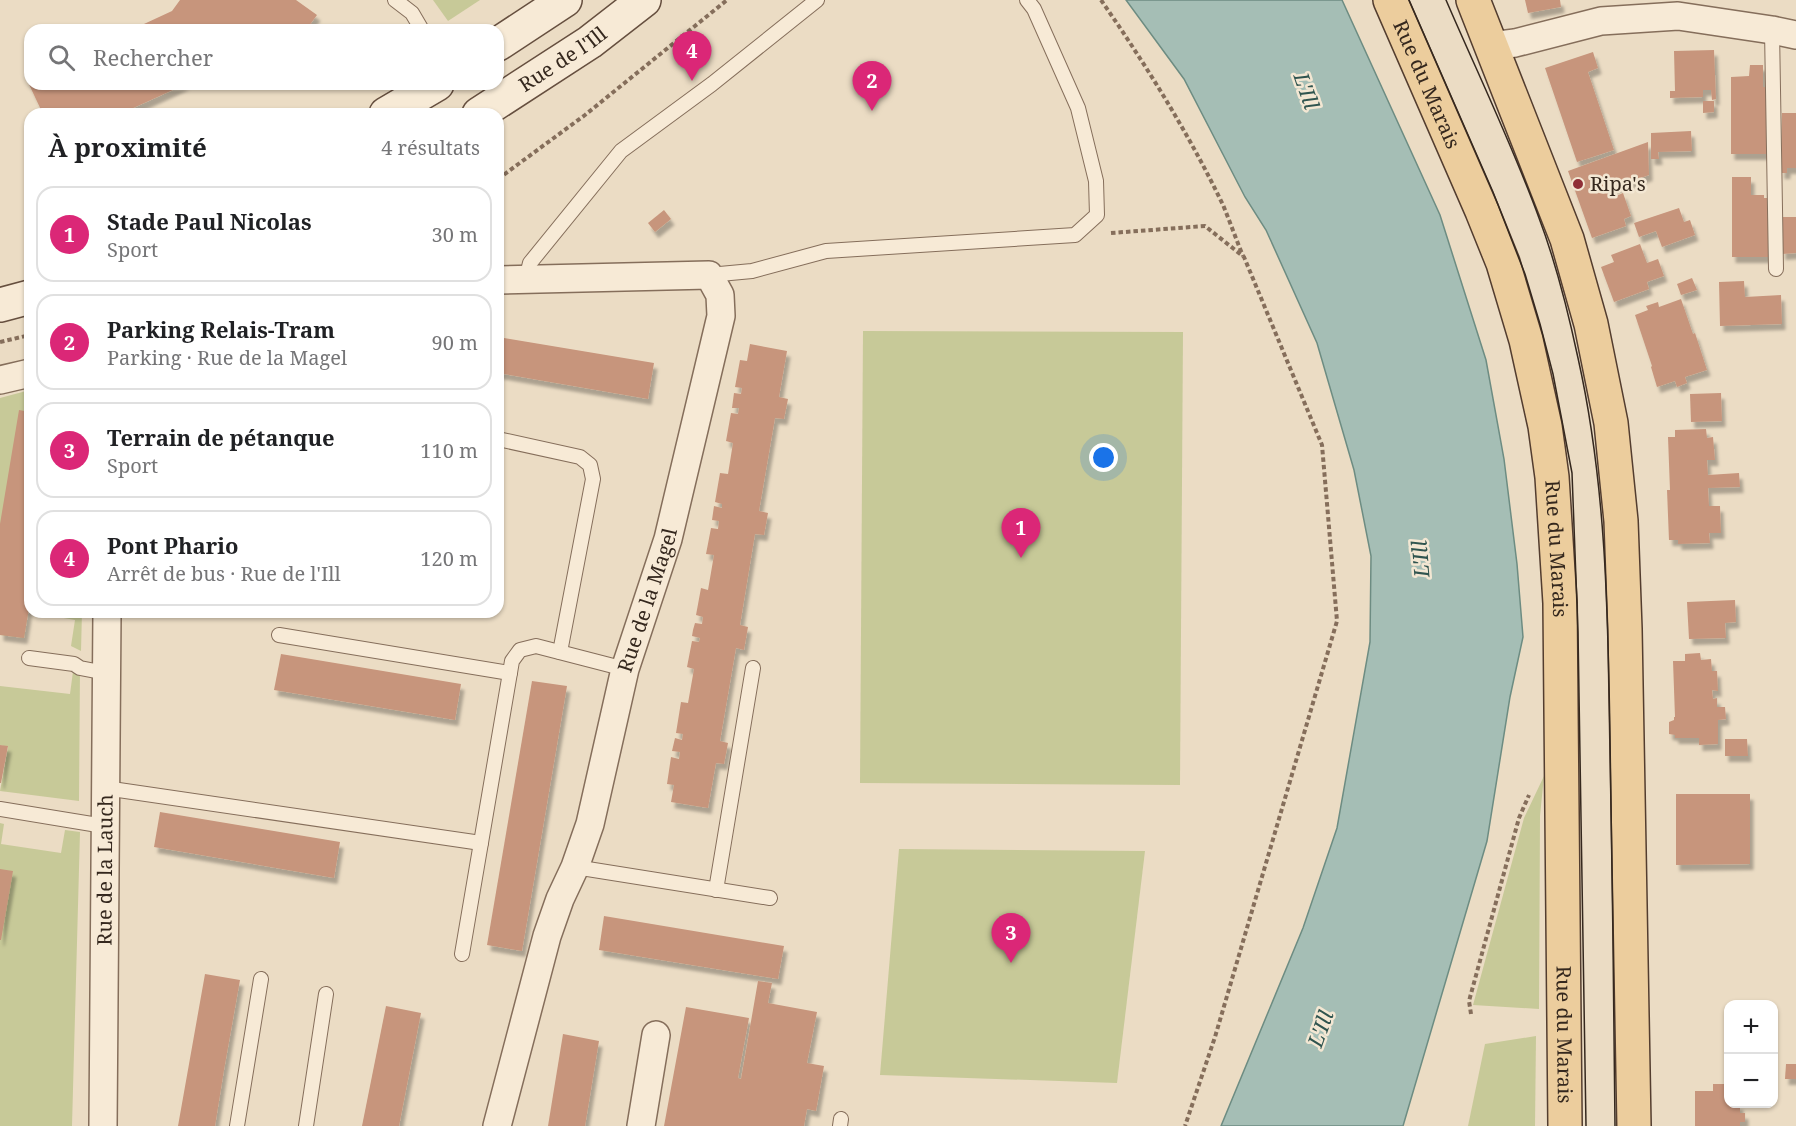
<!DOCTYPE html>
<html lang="fr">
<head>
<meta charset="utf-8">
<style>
	:root { --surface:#fff; --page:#f2f2f2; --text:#202124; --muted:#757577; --line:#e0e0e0; --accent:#db2777 }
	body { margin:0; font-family:"Noto Serif",serif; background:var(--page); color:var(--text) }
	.controls { position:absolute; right:18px; bottom:18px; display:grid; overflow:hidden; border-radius:12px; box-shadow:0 2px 4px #0004 }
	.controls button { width:54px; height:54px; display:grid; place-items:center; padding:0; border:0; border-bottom:2px solid var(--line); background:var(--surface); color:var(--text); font:30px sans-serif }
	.you { position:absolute; left:1104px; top:458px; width:21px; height:21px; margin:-15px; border:4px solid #fff; border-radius:50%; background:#1a73e8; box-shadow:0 0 0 9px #1a73e833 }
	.badge { display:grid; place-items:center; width:39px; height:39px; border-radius:50%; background:var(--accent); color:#fff; font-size:20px; font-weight:700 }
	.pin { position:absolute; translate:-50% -50px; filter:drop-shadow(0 2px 3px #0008) }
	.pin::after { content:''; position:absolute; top:32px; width:21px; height:18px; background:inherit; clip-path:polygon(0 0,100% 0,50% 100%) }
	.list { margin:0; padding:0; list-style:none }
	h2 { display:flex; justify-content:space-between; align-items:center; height:78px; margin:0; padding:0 24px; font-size:26px }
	h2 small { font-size:20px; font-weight:400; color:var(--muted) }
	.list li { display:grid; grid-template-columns:39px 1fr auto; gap:18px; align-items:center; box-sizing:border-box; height:96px; margin:0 12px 12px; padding:0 12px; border:2px solid var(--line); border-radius:18px }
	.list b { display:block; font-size:22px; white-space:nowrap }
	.list p { margin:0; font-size:20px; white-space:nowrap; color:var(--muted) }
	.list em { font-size:20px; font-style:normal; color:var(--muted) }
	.icon { flex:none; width:33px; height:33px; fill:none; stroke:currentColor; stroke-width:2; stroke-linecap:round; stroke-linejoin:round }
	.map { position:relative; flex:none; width:1796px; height:1126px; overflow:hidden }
	.search { position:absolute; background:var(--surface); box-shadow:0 2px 4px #0004; left:24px; top:24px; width:480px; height:66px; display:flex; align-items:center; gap:15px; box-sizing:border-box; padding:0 21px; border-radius:18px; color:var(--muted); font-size:22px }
	.panel { position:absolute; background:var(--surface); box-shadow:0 2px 4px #0004; left:24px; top:108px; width:480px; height:510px; border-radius:18px }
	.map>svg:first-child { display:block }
	.green { fill:#c7c998 }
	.water { fill:#a5beb5; stroke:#6d8c82; stroke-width:1.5 }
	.building { fill:#c7957c; filter:url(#shadow) }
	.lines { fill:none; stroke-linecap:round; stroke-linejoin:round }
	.lane-casing { stroke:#856e5b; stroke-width:16 }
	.street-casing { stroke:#856e5b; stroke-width:30 }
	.secondary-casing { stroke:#664f3f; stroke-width:36 }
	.primary-casing { stroke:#533d2f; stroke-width:36 }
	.path { stroke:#856e5b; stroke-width:4; stroke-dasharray:4.5 3; stroke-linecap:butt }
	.lane { stroke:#f7ead6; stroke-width:14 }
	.street { stroke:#f7ead6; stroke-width:27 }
	.secondary { stroke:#f7ead6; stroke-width:33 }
	.primary { stroke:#eccd9d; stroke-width:33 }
	.tram { stroke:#35281e; stroke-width:1.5 }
	.poi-dot { fill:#902f37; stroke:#f3e7d3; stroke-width:2 }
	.labels { text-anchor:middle; stroke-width:5; stroke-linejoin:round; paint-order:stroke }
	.street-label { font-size:20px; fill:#35281e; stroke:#f3e7d3 }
	.poi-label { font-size:20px; fill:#35281e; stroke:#f3e7d3; text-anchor:start }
	.water-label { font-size:21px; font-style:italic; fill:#2f544f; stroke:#f3e7d3 }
</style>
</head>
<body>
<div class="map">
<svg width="1796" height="1126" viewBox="0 0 1796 1126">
	<defs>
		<filter id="shadow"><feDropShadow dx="3.5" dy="6" stdDeviation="1.5" flood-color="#0004"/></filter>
	</defs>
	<rect width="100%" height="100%" fill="#ebdcc4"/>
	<g class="green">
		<polygon points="433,0 480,0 448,21"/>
		<polygon points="863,331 1183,332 1180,785 860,783"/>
		<polygon points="30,390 30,612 28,612 24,638 0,635 0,398"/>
		<polygon points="30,612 82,612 81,651 71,646 75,620"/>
		<polygon points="74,664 80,668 79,801 0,791 8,747 0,745 0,686 70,694"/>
		<polygon points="1544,776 1540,816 1539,1009 1473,1005 1524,818"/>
		<polygon points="0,823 4,824 1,844 61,853 65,830 80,832 72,1126 0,1126"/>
		<polygon points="899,849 1145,851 1117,1083 880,1075"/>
		<polygon points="1536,1036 1535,1126 1468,1126 1485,1044"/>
	</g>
	<polygon class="water" points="1126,0 1342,0 1440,215 1486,360 1504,459 1517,564 1523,637 1510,697 1487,841 1403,1126 1221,1126 1303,928 1337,828 1370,642 1371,556 1354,470 1317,343 1266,230 1245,197 1184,79"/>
	<g class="building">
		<polygon points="180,0 296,0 317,15 306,30 131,30 172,11"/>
		<polygon points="1525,0 1560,0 1561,7 1528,13"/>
		<polygon points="1714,50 1716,99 1712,100 1711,90 1703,90 1703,97 1670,98 1670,91 1675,91 1674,51"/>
		<polygon points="1593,52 1598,68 1588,72 1614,150 1577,162 1545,68"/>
		<polygon points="1750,65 1763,65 1763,87 1766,87 1766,96 1769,96 1769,111 1766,111 1766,154 1731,154 1731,77 1749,76"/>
		<polygon points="30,77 30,84 186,84 120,114 43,114 26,78"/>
		<polygon points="1703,101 1714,101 1714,112 1703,113"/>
		<polygon points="1782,113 1796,113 1796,168 1787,168 1787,173 1781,173"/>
		<polygon points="1691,131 1692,151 1658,152 1659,159 1651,159 1651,133"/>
		<polygon points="1648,142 1649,175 1613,188 1616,196 1623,193 1631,216 1624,219 1626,226 1592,238 1568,171"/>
		<polygon points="1732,177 1751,177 1751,195 1764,195 1764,198 1768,198 1768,257 1732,257"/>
		<polygon points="1679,208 1684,222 1690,220 1695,235 1662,247 1656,231 1639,237 1634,223"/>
		<polygon points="664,210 671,219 655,232 648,223"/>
		<polygon points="1781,217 1796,217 1796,253 1782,254"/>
		<polygon points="1640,244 1647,263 1658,259 1664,276 1647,282 1649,289 1614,302 1601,267 1614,262 1611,255"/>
		<polygon points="1692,278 1697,290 1681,295 1677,284"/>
		<polygon points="1744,281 1745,297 1781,295 1782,324 1720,326 1719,282"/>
		<polygon points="1681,299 1693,334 1695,333 1707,370 1685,377 1687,383 1677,387 1675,381 1657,387 1651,367 1652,366 1635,315 1648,310 1646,306 1658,302 1659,307"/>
		<polygon points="498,337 654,363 648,399 498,373"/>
		<polygon points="750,344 787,351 779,397 788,399 784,419 775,418 759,511 768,513 764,535 755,534 740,625 748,627 744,650 736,648 720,741 728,743 724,764 716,763 708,808 671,802 674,785 667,784 671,757 679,759 680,752 672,751 675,738 682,740 683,734 676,733 681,702 688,703 694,669 687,667 692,641 699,642 700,638 692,636 693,630 695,623 702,624 703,617 696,615 701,588 708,590 714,555 706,554 711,528 718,529 719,521 712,520 714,506 722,508 722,504 715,502 720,473 728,474 733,443 726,441 731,413 738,414 739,408 732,408 734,393 741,394 742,388 735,387 740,360 747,361"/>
		<polygon points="1721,393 1722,421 1691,422 1690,394"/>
		<polygon points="19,410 30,412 30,602 24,638 0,635 0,524"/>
		<polygon points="1706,429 1707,438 1713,437 1715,460 1707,460 1708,475 1739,473 1740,487 1708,488 1709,506 1720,506 1721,533 1709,533 1710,543 1678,544 1678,540 1669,540 1667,490 1670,490 1668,437 1675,437 1675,430"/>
		<polygon points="1735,600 1736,622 1725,623 1726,638 1689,639 1687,602"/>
		<polygon points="1700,653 1701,660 1711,659 1712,671 1717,671 1718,691 1712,690 1713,699 1717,698 1717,707 1725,707 1726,719 1718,720 1718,744 1699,745 1699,738 1675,738 1675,735 1669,734 1669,722 1674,720 1674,717 1675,717 1673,661 1685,661 1685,654"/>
		<polygon points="281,654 461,684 455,720 274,690"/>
		<polygon points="532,681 567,686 522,951 487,945"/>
		<polygon points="1725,739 1747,739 1748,756 1725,756"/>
		<polygon points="0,745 8,746 1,783 0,783"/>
		<polygon points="1676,794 1750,794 1750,864 1676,865"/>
		<polygon points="160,812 340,842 334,878 154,847"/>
		<polygon points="0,869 13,871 1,940 0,940"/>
		<polygon points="604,916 784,946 778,979 599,950"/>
		<polygon points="205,974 240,980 224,1070 215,1126 178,1126"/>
		<polygon points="758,981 772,983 768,1003 817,1012 807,1063 824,1066 816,1111 807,1109 804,1126 664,1126 686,1007 749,1018 738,1078 741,1079"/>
		<polygon points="386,1006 421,1013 399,1126 362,1126"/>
		<polygon points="563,1034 599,1041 585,1126 548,1126"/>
		<polygon points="1786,1064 1796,1064 1796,1079 1785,1079"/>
		<polygon points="1713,1084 1724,1084 1724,1091 1728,1091 1728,1104 1740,1104 1740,1113 1745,1113 1745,1122 1740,1122 1740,1126 1695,1126 1695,1091 1713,1091"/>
	</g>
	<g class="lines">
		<g class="lane-casing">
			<g id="lane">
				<polyline points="395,0 412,13 422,30"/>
				<polyline points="1772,30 1776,269"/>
				<polyline points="709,275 752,271 826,251 1075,235 1097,215 1096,181 1078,108 1034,9 1027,0"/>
				<polyline points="526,279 530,263 621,151 712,84 817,0"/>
				<polyline points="498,439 580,457 590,465 593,479 560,652"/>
				<polyline points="279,635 510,673"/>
				<polyline points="29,658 74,664 80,668 106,673"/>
				<polyline points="105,788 481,843"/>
				<polyline points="0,809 104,826"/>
				<polyline points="575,867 770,898"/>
				<polyline points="716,890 753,668"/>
				<polyline points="462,954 512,661 520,650 536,646 625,669"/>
				<polyline points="237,1126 261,979"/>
				<polyline points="306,1126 326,994"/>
				<polyline points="840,1126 841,1119"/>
			</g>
		</g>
		<g class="street-casing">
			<g id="street">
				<polyline points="1491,46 1515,43 1601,21 1678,16 1772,30 1796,35"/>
				<polyline points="0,380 30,373"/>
				<path id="s1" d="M103 1126 107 612"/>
				<path id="s2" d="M497 1126 547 936 560 899 575 867 590 824 625 669 668 539 721 316 720 295 709 275 498 280"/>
				<polyline points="641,1126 656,1035"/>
			</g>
		</g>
		<g class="secondary-casing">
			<g id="secondary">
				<polyline points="498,44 565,0"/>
				<polyline points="386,114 437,84"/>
				<path id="s3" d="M479 114 590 42 644 0"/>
				<polyline points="0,305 30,297"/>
			</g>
		</g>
		<g class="primary-casing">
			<g id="primary">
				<path id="s4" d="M1390 0 1482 211 1503 263 1526 340 1545 426 1552 477 1560 603 1565 1126"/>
				<polyline points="1473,0 1567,239 1591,324 1611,423 1621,521 1625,629 1634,1126"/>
			</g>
		</g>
		<g class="path">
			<path d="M1101 0C1146 65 1189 134 1223 205 1230 222 1236 239 1243 256"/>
			<polyline points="498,179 585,115 727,0"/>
			<polyline points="1111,233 1205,226 1244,257 1322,445 1337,621 1215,1037 1185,1126"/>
			<polyline points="0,342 30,335"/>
			<polyline points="1471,1014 1469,1001 1519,818 1529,795"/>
		</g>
		<use href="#lane" class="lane"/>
		<use href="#street" class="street"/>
		<use href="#secondary" class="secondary"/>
		<use href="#primary" class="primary"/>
		<g class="tram">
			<polyline points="1409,0 1493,192 1525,274 1540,324 1553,374 1572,473 1578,632 1586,1126"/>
			<path d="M1446 0C1477 72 1512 144 1539 218 1556 263 1568 311 1578 358 1606 483 1608 611 1610 738 1612 867 1614 997 1615 1126"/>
		</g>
	</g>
	<circle class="poi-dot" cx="1578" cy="184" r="6"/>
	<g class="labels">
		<g class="street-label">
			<text dy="7" stroke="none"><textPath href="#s3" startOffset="100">Rue de l'Ill</textPath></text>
			<text dy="7" stroke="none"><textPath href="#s4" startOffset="92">Rue du Marais</textPath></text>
			<text dy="7" stroke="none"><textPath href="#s4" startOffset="578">Rue du Marais</textPath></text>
			<text dy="7" stroke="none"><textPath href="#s2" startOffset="548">Rue de la Magel</textPath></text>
			<text dy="7" stroke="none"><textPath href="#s1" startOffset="256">Rue de la Lauch</textPath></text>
			<text dy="7" stroke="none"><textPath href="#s4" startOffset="1064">Rue du Marais</textPath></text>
		</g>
		<g class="poi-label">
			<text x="1590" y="191">Ripa's</text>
		</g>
		<g class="water-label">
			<text transform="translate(1306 91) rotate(71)" y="7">L'Ill</text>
			<text transform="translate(1421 559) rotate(-95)" y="7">L'Ill</text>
			<text transform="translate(1321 1029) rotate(-70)" y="7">L'Ill</text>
		</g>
	</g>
</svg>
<div class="controls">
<button>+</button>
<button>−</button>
</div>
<div class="you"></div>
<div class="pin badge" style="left:1021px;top:558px">1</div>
<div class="pin badge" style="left:872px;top:111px">2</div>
<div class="pin badge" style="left:1011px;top:963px">3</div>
<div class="pin badge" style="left:692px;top:81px">4</div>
<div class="search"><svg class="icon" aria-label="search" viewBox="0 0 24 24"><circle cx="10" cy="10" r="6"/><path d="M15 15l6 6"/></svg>Rechercher</div>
<section class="panel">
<h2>À proximité<small>4 résultats</small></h2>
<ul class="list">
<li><span class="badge">1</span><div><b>Stade Paul Nicolas</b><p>Sport</p></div><em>30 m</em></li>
<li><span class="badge">2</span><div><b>Parking Relais-Tram</b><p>Parking · Rue de la Magel</p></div><em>90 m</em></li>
<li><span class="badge">3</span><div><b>Terrain de pétanque</b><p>Sport</p></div><em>110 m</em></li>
<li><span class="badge">4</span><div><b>Pont Phario</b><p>Arrêt de bus · Rue de l'Ill</p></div><em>120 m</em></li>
</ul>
</section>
</div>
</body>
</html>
